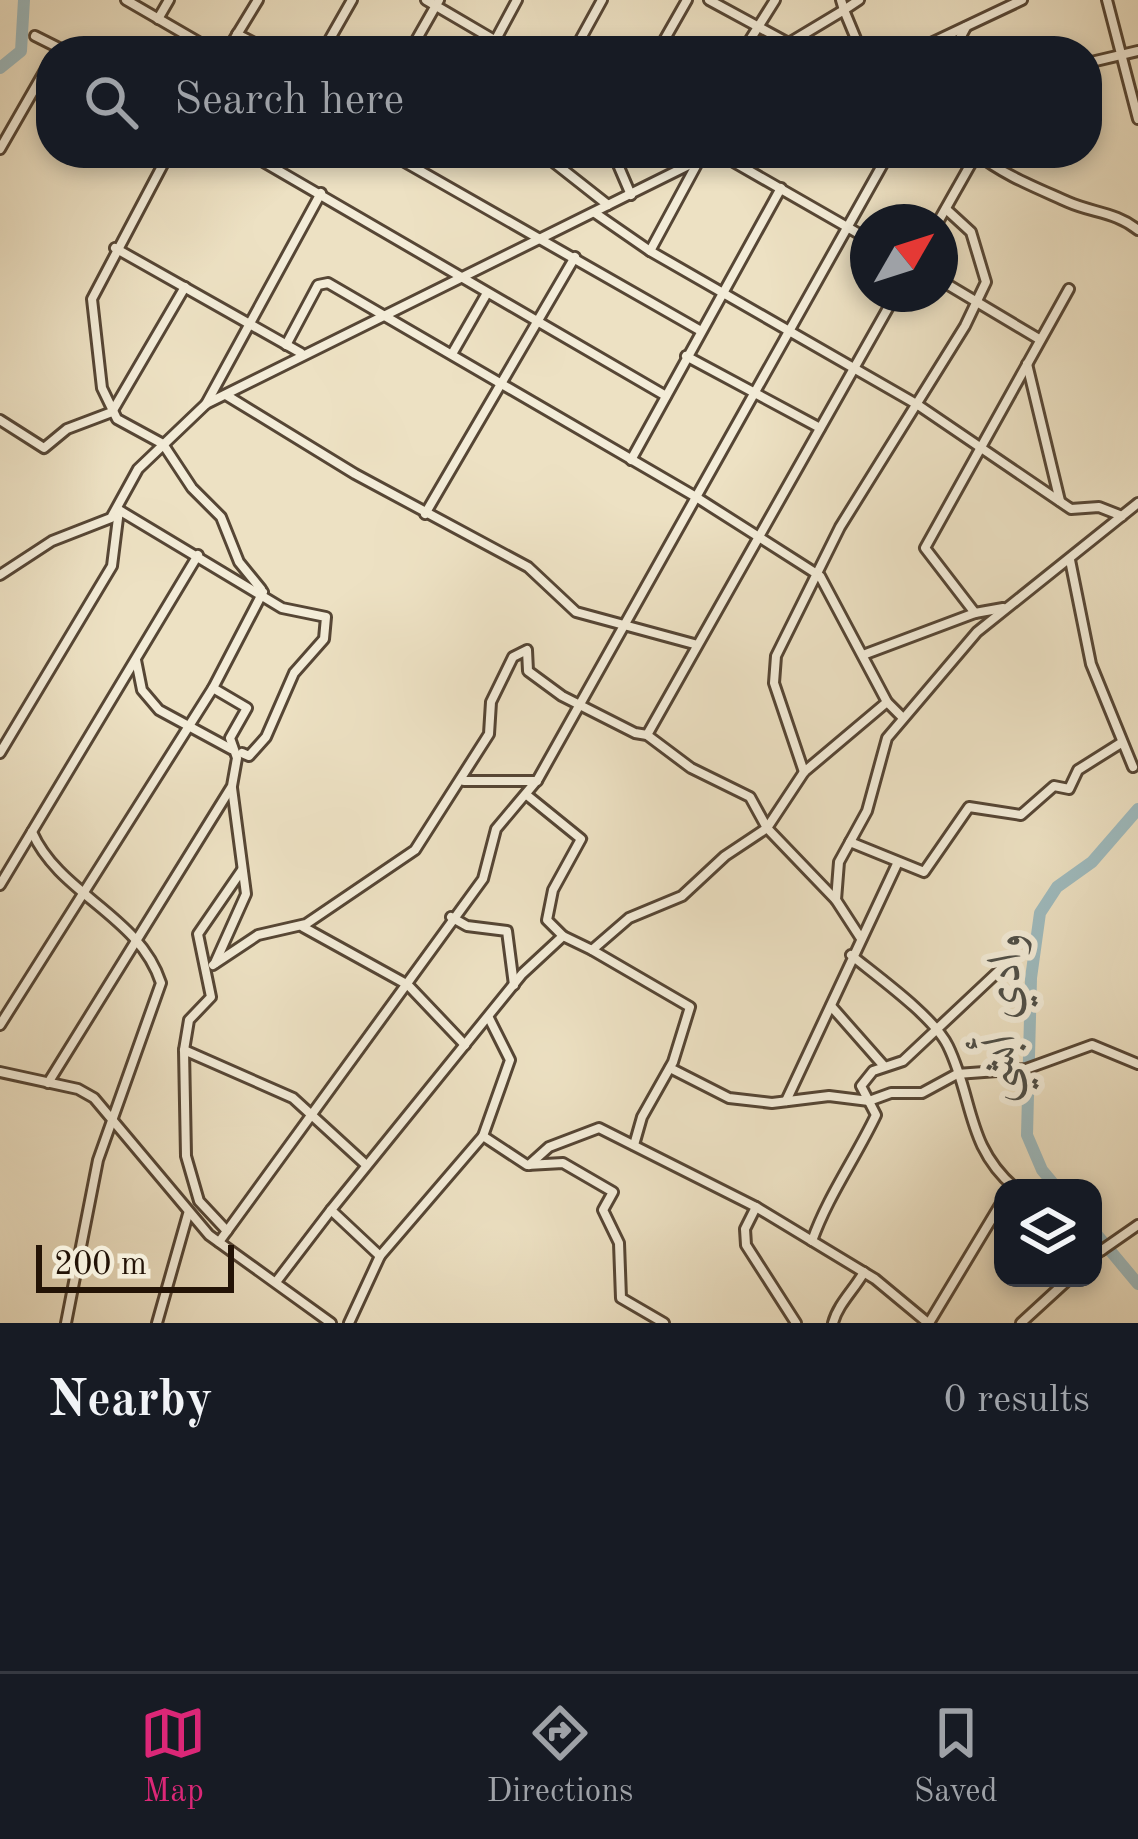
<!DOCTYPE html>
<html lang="en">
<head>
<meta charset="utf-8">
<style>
	:root { --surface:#171b24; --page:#20242c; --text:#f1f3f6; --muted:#9ea1a6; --line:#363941; --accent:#db2777 }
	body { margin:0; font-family:"Old Standard TT",Amiri,serif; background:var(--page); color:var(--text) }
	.controls { position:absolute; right:36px; bottom:36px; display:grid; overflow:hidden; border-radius:24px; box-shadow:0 6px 18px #0003 }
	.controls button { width:108px; height:108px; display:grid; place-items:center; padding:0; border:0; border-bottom:3px solid var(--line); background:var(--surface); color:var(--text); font:60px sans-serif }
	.compass { position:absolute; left:850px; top:204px; width:108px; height:108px; border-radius:50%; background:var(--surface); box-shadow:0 6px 18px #0003; rotate:51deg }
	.scale { position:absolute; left:36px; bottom:30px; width:198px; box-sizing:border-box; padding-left:12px; border:6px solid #231306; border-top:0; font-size:33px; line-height:42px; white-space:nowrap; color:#231306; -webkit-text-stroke:9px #f3ecd8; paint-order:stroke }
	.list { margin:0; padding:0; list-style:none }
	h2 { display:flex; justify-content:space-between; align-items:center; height:156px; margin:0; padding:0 48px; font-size:51px }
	h2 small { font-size:39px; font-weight:400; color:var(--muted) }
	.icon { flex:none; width:66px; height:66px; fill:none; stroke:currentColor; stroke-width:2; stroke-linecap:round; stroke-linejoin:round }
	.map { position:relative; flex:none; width:1138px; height:1323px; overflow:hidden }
	.search { position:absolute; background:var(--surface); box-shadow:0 6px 18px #0003; left:36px; right:36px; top:36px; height:132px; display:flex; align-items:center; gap:30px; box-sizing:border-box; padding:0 42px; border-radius:48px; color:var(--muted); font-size:45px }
	.sheet { height:348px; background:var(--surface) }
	nav { display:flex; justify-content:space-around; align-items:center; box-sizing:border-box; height:168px; border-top:3px solid var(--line); background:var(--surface); font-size:33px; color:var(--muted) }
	nav a { display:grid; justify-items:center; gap:6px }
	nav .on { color:var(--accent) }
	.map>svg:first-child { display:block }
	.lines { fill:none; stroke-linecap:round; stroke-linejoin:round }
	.river { stroke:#9ebbbf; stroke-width:12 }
	.street-casing { stroke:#564635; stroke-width:14 }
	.street { stroke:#f3ecd8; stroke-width:8 }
	.labels { text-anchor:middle; stroke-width:12; stroke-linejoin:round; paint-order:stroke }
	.water-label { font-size:48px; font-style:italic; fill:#4e4e47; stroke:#f3ecd8 }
</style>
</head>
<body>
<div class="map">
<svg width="1138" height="1323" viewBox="0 0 1138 1323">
	<rect width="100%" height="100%" fill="#ede1c3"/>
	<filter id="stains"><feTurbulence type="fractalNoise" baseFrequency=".00167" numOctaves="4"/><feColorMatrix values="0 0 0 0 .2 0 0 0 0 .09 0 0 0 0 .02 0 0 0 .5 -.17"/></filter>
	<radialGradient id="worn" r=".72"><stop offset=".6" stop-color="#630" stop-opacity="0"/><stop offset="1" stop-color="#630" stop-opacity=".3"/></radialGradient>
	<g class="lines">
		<g class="river">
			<polyline points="0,68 21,51 24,0"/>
			<polyline points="1057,1188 1042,1170 1027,1135 1031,978 1040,913 1057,887 1092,862 1138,809"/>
			<polyline points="1093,1230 1138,1284"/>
		</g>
		<g class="street-casing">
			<g id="street">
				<polyline points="126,0 214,51"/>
				<polyline points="426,0 513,51"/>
				<polyline points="709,0 803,51"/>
				<polyline points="841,0 844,10 859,0"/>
				<polyline points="1107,0 1138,119"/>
				<polyline points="158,19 169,0"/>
				<polyline points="237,34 270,51"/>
				<polyline points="35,36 65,51"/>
				<polyline points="495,41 517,0"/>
				<polyline points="789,43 844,10 861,51"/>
				<polyline points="227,51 258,0"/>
				<polyline points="323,51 352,0"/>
				<polyline points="410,51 439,0"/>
				<polyline points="574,51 602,0"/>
				<polyline points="658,51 687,0"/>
				<polyline points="743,51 775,0"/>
				<polyline points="914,51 1022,0"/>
				<polyline points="953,51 966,27"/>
				<polyline points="1087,63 1138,51"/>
				<polyline points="0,149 51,60"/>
				<polyline points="169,153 92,299 102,388 117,419 163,444 192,488 221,517 239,562 261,589"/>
				<polyline points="248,153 666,396"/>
				<polyline points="389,153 701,331"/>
				<polyline points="542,153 608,205"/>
				<polyline points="613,153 631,195"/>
				<polyline points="718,153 868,239"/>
				<path d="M976 153C1003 175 1037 188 1068 202 1093 213 1116 212 1138 230"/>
				<polyline points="595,213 650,251 918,405 1071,509 1099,507 1122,516"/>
				<polyline points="938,222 977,153"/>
				<polyline points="115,248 301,353"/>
				<polyline points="650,251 697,164 678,153"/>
				<polyline points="940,280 1039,339"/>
				<polyline points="286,345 318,285 328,283 696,497 820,576 887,702 903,718"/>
				<polyline points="452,354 487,293"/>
				<polyline points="686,356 820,428"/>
				<polyline points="1027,364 1060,501"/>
				<polyline points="226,395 355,474 528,567 576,612 694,644"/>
				<polyline points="206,404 321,193"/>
				<polyline points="0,420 44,448 67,429 112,412 185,287"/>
				<polyline points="631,460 781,188"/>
				<polyline points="425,514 575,257"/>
				<polyline points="1070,560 1091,664 1133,767"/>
				<polyline points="0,575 52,541 111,518 138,469 206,404 713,153"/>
				<polyline points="975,613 925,548 1069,289"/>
				<polyline points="863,655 975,613 1003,608"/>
				<polyline points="136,660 142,690 159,710 231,749"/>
				<polyline points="647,735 896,294"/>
				<polyline points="0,753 112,566 119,510 282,608 326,617 324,639 294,673 266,737 249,756 242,753"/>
				<polyline points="804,772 774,683 776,656 840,527 965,326 986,282 971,232 946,209"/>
				<polyline points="464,781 537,781"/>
				<polyline points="528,796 581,839 553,890 547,920 563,936"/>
				<path d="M32 832C60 895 139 915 161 983L98 1160 66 1323"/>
				<polyline points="850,842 924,872 969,807 1021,815 1054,786 1069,789 1078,770 1121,743"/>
				<polyline points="0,885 198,555"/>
				<polyline points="451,917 467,926 507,931 514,985"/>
				<polyline points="303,927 408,985 465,1045"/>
				<polyline points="860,937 836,900 839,862 867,811 887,738 977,632 1138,503"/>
				<polyline points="592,950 690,1007 673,1062 642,1117 634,1145"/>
				<path d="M851 955C878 977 934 1017 948 1046 974 1100 966 1146 1015 1188"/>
				<polyline points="215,963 246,894 232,788"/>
				<polyline points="213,965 258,935 306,924 415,850 489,734 491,702 513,657 527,650 528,671 562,696 635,733 647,735 691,768 750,797 767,828 836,900"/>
				<polyline points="831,1006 883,1065"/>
				<polyline points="0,1025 213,688 263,592"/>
				<polyline points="184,1050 293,1098 364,1163"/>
				<polyline points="670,1068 729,1098 772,1103 829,1096 869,1101 891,1093 922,1093 957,1074 1026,1069 1092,1045 1138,1064"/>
				<polyline points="0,1072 78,1089 94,1098 209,1235 331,1323"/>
				<polyline points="48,1083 232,786 237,758 230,738 247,708 213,688"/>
				<polyline points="786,1101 897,864"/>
				<polyline points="483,1136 510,1060 489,1018"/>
				<polyline points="529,1165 549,1147 599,1128 756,1207 875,1279 928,1323"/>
				<polyline points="756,1207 745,1229 746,1245 796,1323"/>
				<polyline points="227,1231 199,1201 186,1156 184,1050 189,1020 211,997 198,934 242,870"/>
				<path d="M812 1241C828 1196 855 1159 876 1115L861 1086 873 1071 903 1061 1003 967"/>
				<polyline points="219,1242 483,879 496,829 538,779 889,153"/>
				<polyline points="1093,1247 1102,1250 1093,1256"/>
				<polyline points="1102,1250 1138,1225"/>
				<polyline points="380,1256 483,1136 527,1165 563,1163 613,1192 603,1210 619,1243 621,1298 664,1323"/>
				<polyline points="276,1282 331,1210"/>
				<polyline points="157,1323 188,1214"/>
				<polyline points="349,1323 380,1256 331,1210 522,974 563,936 592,950 629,918 682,896 725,856 767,828 804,772 887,702"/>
				<path d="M833 1323C838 1304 854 1290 864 1272"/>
				<polyline points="929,1323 1003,1200"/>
				<polyline points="1021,1323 1070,1278"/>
			</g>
		</g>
		<use href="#street" class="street"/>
	</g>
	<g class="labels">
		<g class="water-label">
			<text transform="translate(999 1017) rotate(-86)" y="17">وادي أبشي</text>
		</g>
	</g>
	<rect width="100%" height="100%" filter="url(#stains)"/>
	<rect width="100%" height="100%" fill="url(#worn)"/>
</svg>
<div class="controls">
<button><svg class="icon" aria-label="layers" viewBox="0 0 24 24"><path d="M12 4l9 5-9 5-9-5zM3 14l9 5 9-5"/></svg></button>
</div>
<svg class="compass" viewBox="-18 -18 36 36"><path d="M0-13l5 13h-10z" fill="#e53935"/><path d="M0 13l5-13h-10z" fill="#9ea1a6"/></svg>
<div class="scale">200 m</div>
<div class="search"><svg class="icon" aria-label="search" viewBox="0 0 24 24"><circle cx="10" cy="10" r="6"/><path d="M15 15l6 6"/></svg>Search here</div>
</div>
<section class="sheet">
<h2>Nearby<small>0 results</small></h2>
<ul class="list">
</ul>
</section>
<nav>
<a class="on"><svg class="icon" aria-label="map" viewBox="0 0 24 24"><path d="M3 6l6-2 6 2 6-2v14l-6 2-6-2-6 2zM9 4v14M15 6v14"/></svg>Map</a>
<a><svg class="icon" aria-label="directions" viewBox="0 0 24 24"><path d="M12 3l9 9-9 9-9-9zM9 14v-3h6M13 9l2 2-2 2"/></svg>Directions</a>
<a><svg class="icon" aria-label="saved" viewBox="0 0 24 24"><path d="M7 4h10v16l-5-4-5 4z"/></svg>Saved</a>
</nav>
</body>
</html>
